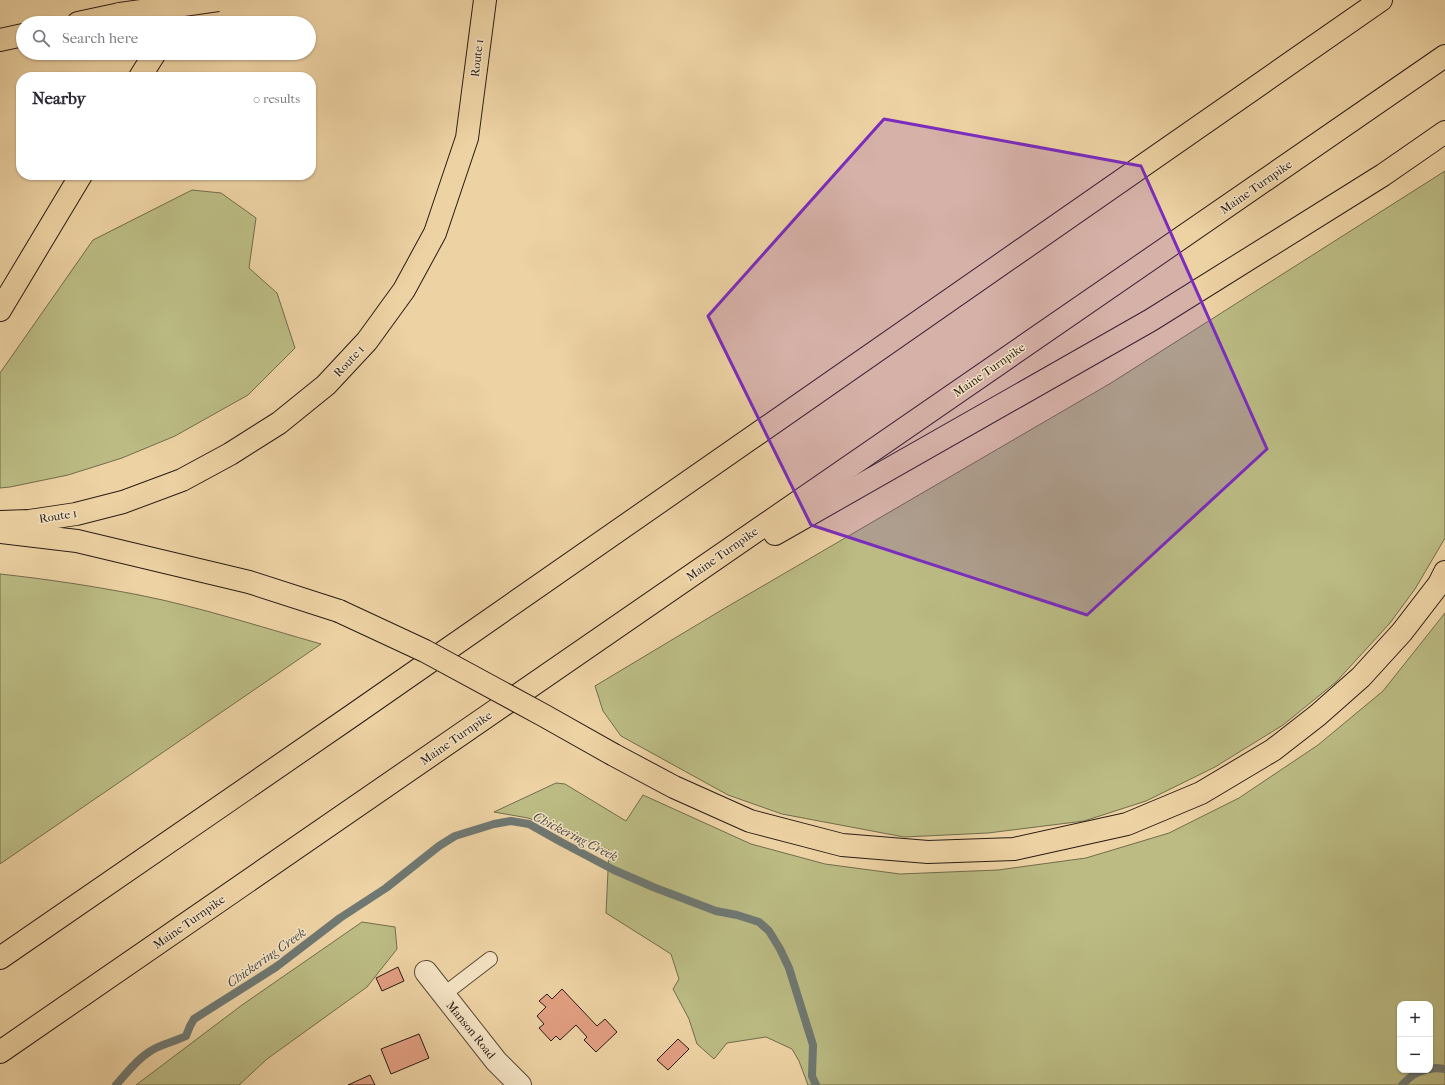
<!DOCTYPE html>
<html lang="en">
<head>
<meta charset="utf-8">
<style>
	:root { --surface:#fff; --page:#f2f2f3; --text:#2b2b33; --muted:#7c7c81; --line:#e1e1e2 }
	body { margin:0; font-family:"IM FELL French Canon",serif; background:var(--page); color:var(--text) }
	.controls { position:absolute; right:12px; bottom:12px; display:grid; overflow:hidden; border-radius:8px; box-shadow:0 1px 3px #0004 }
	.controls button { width:36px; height:36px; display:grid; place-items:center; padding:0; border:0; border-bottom:1px solid var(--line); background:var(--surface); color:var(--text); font:20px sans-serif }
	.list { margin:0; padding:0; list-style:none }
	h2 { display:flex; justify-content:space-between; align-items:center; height:52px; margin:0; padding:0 16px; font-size:17px }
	h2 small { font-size:13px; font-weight:400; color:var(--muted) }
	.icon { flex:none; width:22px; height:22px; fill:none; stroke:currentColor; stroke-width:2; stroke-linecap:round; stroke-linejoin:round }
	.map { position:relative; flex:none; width:1445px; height:1085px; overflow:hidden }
	.search { position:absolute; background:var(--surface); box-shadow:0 1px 3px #0004; left:16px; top:16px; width:300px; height:44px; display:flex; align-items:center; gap:10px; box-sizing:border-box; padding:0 14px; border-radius:22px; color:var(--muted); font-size:15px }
	.panel { position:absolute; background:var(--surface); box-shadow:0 1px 3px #0004; left:16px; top:72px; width:300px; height:108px; border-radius:16px }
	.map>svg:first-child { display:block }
	.green { fill:#bbbb83; stroke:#726c4c; fill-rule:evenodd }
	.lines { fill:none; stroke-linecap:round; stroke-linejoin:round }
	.stream { stroke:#6f7872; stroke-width:8 }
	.building { fill:#e29f82; stroke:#2a1c15 }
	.lane-casing { stroke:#5b4a38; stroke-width:16 }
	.street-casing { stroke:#5b4a38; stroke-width:24 }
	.primary-casing { stroke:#2a1c15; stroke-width:24 }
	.highway-casing { stroke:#2a1c15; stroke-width:24 }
	.lane { stroke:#f3e2c3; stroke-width:14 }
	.street { stroke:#f3e2c3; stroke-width:22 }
	.primary { stroke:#edd2a3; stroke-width:22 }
	.highway { stroke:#edd2a3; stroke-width:22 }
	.highway-bridge-casing { stroke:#2a1c15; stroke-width:24; stroke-linecap:butt }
	.highway-bridge { stroke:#edd2a3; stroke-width:22 }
	.marked { fill:#7b2cbf; fill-opacity:0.2; stroke:#7b2cbf; stroke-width:3; stroke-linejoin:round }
	.labels { text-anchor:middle; stroke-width:3; stroke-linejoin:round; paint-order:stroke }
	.street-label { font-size:12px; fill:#2a1c15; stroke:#f3e2c3 }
	.water-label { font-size:13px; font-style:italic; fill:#4c4a44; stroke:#f3e2c3 }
</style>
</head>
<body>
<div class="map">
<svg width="1445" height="1085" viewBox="0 0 1445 1085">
	<rect width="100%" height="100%" fill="#edd2a3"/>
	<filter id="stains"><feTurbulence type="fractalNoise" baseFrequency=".005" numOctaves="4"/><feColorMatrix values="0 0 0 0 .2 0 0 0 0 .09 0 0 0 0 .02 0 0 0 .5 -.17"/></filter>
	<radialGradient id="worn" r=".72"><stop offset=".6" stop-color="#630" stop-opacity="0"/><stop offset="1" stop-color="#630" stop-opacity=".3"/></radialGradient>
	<g class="green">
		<polygon points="1445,171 1445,538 1415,589 1390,623 1336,682 1283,725 1215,767 1146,801 1084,821 988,833 904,837 782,814 728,795 621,736 603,711 595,686 725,608 1111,383"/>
		<polygon points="192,190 221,193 256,218 249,268 277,293 295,348 248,395 175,436 122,458 68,475 10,487 0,488 0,373 93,240"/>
		<path d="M0 574C46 579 93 586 139 595 200 607 261 627 321 644L0 864Z"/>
		<path d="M1445 613V1085H808L799 1061 792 1049 766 1037 727 1043 714 1059 697 1044 689 1019 673 989 679 979 671 954 606 913 609 850 564 831 528 818 494 812 556 783 565 784 626 821 643 795 751 844 825 864 900 874 998 870 1086 858 1169 833 1239 798 1318 745 1383 691ZM1400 1004H1430V1070H1400Z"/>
		<polygon points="362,922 395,927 397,949 367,987 267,1059 239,1085 136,1085 242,1005"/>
	</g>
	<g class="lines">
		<g class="stream">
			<polyline points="1430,1069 1436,1068 1445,1069"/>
			<path d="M116 1085C126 1074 136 1060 149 1052 160 1044 174 1042 186 1036L190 1026 194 1019 276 967 340 918 386 888 439 846 455 836 494 824 511 821 529 824 561 842 614 870 653 887 716 911 737 915 759 922 769 931 780 949 789 968 813 1045 812 1076 816 1085"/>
			<path d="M1402 1085C1409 1078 1415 1072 1425 1070"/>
		</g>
	</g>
	<g class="building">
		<polygon points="398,967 404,981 382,991 376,978"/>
		<polygon points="562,989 597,1026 605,1019 617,1032 596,1052 584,1040 587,1037 576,1025 560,1040 556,1036 551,1041 539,1028 544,1024 537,1016 546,1007 539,1001 547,994 552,999"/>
		<polygon points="419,1034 429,1058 391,1074 381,1049"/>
		<polygon points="678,1039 689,1049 668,1070 657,1060"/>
		<polygon points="370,1075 375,1085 348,1085"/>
	</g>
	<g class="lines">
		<g class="lane-casing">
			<polyline id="lane" points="443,995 490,959"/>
		</g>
		<g class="street-casing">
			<polyline id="street" points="426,972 496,1061 520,1085"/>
		</g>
		<g class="primary-casing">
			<polyline id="primary" points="0,522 29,521 76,514 123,502 182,480 230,454 279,423 326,385 367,341 404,290 435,233 467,138 485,0"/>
		</g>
		<g class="highway-casing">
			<g id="highway">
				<polyline points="78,23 120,14"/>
				<polyline points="173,23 187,0"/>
				<polyline points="0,40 23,35"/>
				<polyline points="140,77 155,53"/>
				<polyline points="0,310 81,175"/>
				<polyline points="0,532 77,541 249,582 339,611"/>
				<polyline points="775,534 1151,320 1383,175 1445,132"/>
				<polyline points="614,755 674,787 750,821 842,845 928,852 1014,849 1127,824 1201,793 1273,750 1318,715 1361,677 1402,632 1439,584 1445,572"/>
				<polyline points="0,958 353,715 1381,0"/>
				<polyline points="0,1052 1445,56"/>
			</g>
		</g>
		<use href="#lane" class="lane"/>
		<use href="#street" class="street"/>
		<use href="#primary" class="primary"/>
		<use href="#highway" class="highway"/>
		<g class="highway-bridge-casing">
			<g id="highway-bridge">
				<polyline points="120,14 218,0"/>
				<polyline points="339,611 425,651 543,715 614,755"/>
			</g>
		</g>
		<use href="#highway-bridge" class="highway-bridge"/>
	</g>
	<path class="marked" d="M884 119 1141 166 1267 449 1087 615 811 525 708 316Z"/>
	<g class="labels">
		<g class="street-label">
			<text transform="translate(477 58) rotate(-83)" y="4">Route 1</text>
			<text transform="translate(1256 187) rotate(-35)" y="4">Maine Turnpike</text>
			<text transform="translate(349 361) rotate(-47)" y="4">Route 1</text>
			<text transform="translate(989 370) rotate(-35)" y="4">Maine Turnpike</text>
			<text transform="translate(58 516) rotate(-9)" y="4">Route 1</text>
			<text transform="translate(722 554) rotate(-35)" y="4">Maine Turnpike</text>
			<text transform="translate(456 738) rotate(-35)" y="4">Maine Turnpike</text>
			<text transform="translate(189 922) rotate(-35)" y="4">Maine Turnpike</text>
			<text transform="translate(471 1030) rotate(51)" y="4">Manson Road</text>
		</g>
		<g class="water-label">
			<text transform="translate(576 836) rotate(27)" y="5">Chickering Creek</text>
			<text transform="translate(266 957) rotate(-35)" y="5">Chickering Creek</text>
		</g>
	</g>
	<rect width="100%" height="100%" filter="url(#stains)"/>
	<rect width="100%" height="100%" fill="url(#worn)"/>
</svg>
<div class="controls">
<button>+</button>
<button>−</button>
</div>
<div class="search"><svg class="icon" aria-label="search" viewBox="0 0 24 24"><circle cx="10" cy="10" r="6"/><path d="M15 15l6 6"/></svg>Search here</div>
<section class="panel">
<h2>Nearby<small>0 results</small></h2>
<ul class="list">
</ul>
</section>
</div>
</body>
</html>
